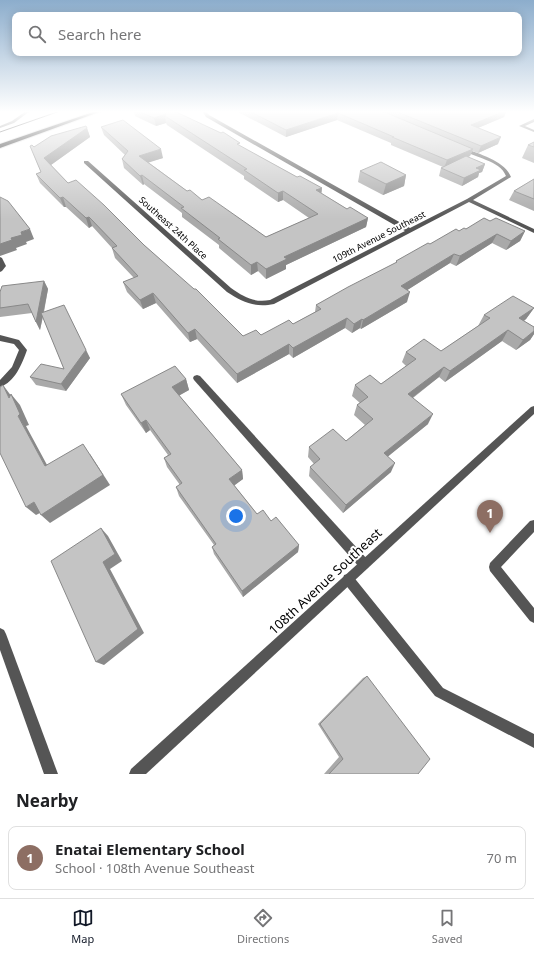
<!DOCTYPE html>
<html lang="en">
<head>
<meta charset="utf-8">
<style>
	:root { --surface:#fff; --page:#f6f6f6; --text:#202124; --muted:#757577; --line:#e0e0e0; --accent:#111827 }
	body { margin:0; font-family:"Noto Sans",sans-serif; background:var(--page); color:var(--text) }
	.you { position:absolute; left:236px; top:516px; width:14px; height:14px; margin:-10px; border:3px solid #fff; border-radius:50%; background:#1a73e8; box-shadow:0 0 0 6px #1a73e833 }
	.badge { display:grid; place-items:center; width:26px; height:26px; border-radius:50%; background:var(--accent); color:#fff; font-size:13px; font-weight:700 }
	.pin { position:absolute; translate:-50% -33px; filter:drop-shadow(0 1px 2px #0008) }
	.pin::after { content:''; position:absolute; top:21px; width:14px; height:12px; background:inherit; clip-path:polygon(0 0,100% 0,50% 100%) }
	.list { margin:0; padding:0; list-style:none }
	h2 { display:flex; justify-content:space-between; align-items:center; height:52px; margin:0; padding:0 16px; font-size:17px }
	h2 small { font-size:13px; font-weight:400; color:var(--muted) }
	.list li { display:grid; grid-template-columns:26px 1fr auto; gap:12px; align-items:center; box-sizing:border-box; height:64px; margin:0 8px 8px; padding:0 8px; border:1px solid var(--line); border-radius:8px }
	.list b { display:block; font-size:15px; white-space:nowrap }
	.list p { margin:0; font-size:13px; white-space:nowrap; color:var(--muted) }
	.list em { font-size:13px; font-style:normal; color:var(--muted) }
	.icon { flex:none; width:22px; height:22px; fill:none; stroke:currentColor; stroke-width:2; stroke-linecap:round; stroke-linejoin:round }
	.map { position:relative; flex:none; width:534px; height:774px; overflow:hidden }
	.search { position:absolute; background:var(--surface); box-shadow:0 2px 10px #0003; left:12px; right:12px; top:12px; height:44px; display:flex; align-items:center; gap:10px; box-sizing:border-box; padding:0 14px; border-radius:8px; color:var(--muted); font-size:15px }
	.sheet { height:124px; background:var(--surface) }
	nav { display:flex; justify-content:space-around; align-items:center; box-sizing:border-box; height:56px; border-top:1px solid var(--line); background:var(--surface); font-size:11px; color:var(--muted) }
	nav a { display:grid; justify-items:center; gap:2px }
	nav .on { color:var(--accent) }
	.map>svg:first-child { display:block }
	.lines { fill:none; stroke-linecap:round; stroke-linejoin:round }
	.primary-casing { stroke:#dbdbdb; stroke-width:2 }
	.service { fill:#555; fill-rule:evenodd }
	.minor { fill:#555; fill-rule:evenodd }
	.tertiary { fill:#555; fill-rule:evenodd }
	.primary { fill:#000; fill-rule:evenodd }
	.tram { stroke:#000; stroke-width:1 }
	.wall { fill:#a9a9a9 }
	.shaded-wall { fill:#898989 }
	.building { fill:#c4c4c4; stroke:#898989 }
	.labels { text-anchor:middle; stroke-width:4; stroke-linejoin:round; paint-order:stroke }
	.far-street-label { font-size:9px; fill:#000; stroke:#fff }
	.near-street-label { font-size:13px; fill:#000; stroke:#fff }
</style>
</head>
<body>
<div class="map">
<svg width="534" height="774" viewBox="0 0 534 774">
	<rect width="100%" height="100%" fill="#fff"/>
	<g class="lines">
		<g class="primary-casing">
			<polygon id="primary" points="96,111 102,111 0,148 0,144"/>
		</g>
		<g class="service">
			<polygon points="26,111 30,111 14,123 0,128 0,126 12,121"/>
			<polygon points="534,119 534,122 525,126 534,130 534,132 519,126"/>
			<polygon points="0,257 2,258 6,266 2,271 0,272"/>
			<path d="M0 335 19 340 27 350C22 364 15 382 0 387V380L12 367 19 350 14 344 0 341Z"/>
			<polygon points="197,375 200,376 368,560 369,564 368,568 364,569 360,568 194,380 193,378 194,376"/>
			<polygon points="534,520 534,532 501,567 534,608 534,623 530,621 490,571 489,567 490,563 530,521"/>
			<polygon points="348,574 352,575 443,688 534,734 534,748 435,696 344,583 343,579 344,575"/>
		</g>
		<g class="minor">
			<path d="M202 111H206L209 115 410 228 467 199 506 176C500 160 474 158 461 149L465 148C480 155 504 160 511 177L473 200 534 229V233L469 202 274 304C255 308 242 302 227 292L84 163V161H88L231 288C244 297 254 303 270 300L405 231 206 117Z"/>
			<polygon points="0,628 4,630 6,634 58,774 44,774 0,650"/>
		</g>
		<polygon class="tertiary" points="534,406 534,414 146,774 129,774 131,769 531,407"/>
		<use href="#primary" class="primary"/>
		<polyline class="tram" points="0,132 60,111"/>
	</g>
	<g class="wall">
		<polygon points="134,111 174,111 240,146 297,177 322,188 321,193 347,209 368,218 366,227 286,265 286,269 266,279 258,271 251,275 219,248 219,245 182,217 182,213 144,184 143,185 124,168 122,159 125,155 104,135 101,127 163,158 148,162 187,191 266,237 309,218 283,200 278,202 244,179 244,176 167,125 166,123 156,126 135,116"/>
		<polygon points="236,111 506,111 504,117 478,128 498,144 478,153 472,151 470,156 468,157 485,164 482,172 479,173 478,177 462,186 439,176 441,168 443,167 391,145 391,143 337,120 286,137"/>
		<polygon points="87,128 90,137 51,165 68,183 144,245 243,336 261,335 293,324 315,312 316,305 396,263 396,261 430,244 459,231 490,221 525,231 520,241 506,250 492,243 456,266 450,263 407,290 407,302 361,329 360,328 352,333 345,328 293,358 289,354 237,383 197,339 190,342 156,303 143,309 127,292 123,282 134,278 115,258 112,248 92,226 89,228 66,207 64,207 40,183 36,174 41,172 30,146 34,147"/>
		<polygon points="534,142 534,163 522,158 528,145"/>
		<polygon points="360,171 406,175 404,186 383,195 358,182"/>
		<polygon points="534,179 534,211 509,200 514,191"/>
		<polygon points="44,281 48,289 44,312 90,358 66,391 36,385 30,377 64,369 43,317 40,330 36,322 32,313 0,317 0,292"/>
		<polygon points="534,308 526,319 524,321 534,327 534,334 530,340 516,350 502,341 445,382 439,377 413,398 428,424 388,456 391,472 343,513 309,476 310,467 314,464 308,457 309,447 346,441 365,425 354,415 357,405 360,403 352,396 355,385 381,384 406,366 402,362 406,352 441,351 478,326 484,315"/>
		<polygon points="186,379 189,390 179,395 242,470 243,479 234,485 257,514 271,521 299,545 298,552 243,597 214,554 212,547 214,545 179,496 176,487 180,485 167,467 164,458 168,455 150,430 146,433 126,405 121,394"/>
		<polygon points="367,676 418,774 324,774 339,757 318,724 363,678"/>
	</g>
	<g class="shaded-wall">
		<polygon points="505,111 506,111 504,117 468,132 471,125"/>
		<polygon points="338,113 337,120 286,137 286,130"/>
		<polygon points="166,114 165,116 166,123 156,126 154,118"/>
		<polygon points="87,128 90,137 48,167 44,158"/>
		<polygon points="501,137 498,144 478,153 481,146"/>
		<polygon points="161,149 163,158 141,165 139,156"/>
		<polygon points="473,149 470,156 444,168 447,160"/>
		<polygon points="485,164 482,172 479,173 478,177 462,186 464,178 476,168"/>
		<polygon points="142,175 144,184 143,185 140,176"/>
		<polygon points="406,175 404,186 383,195 386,184"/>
		<polygon points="322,188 321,197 316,190"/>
		<polygon points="283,191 283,200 278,202 278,193"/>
		<polygon points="63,197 66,207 64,207 60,198"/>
		<polygon points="89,217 92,226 89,228 86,218"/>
		<polygon points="368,218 366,227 286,265 286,269 266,279 266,269 284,257"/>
		<polygon points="30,229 34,239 26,242 27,244 16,248 17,250 0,256 0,244 21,232"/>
		<polygon points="525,231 520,241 506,250 511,241"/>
		<polygon points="497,234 492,243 456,266 460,256"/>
		<polygon points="454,254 450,263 398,296 401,286"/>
		<polygon points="257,262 258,271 251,275 251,265"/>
		<polygon points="44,281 48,289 40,330 36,322"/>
		<polygon points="410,292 407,302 361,329 363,320"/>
		<polygon points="153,293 156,303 143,309 140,300"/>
		<polygon points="534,308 526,319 512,329 519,318"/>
		<polygon points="68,313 90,358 66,391 61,384 86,350"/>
		<polygon points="347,318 345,328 293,358 293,348"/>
		<polygon points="362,319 360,328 352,333 354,324"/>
		<polygon points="195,329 197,339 190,342 188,333"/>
		<polygon points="508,330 502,341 445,382 450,371"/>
		<polygon points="534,331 534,334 530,340 516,350 523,340"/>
		<polygon points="289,344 289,354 237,383 237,374"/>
		<polygon points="444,367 439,377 404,404 408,394"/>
		<polygon points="186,379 189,390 175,398 172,387"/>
		<polygon points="3,385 12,397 9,398"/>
		<polygon points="11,394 20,405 29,425 26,426 53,476 45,466 18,416"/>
		<polygon points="433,414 428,424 380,463 384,453"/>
		<polygon points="146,420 150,430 146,433 141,423"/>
		<polygon points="90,454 110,485 50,523 41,515"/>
		<polygon points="395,463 391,472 343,513 346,505"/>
		<polygon points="242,470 243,479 231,488 229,479"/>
		<polygon points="34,502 44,511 36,515 26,507"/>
		<polygon points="101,528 108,536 122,561 110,569 144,633 104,665 96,662 103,562"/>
		<polygon points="299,545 298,552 243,597 242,591"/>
	</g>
	<g class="building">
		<polygon points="138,111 174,111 221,133 223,132 240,143 237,144 297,177 300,176 322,188 316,190 347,209 350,207 368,218 284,257 287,259 266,269 257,262 251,265 218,239 220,238 181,208 184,207 142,175 140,176 122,159 128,151 101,127 123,120 161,149 139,156 187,191 190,190 202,200 209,197 266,237 318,214 283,191 278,193 244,170 247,169 165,116 166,114 154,118"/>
		<polygon points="249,111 382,111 473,149 447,160 392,137 394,137 338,113 286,130"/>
		<polygon points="395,111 505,111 471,125 501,137 481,146"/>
		<polygon points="86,126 87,128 44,158 68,183 76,180 104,205 144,245 194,289 196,289 243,336 256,330 261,335 289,320 293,324 321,309 316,305 348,287 397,262 396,261 428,243 430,244 456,229 459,231 464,228 466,229 484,218 490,221 496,218 525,231 511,241 497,234 460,256 454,254 401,286 410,292 363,320 362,319 354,324 347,318 293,348 289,344 237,374 195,329 188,333 153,293 140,300 123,282 138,276 112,248 117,246 89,217 86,218 63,197 60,198 36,174 41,172 30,146 32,145 34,147 51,136"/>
		<polygon points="534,142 534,147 528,145"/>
		<polygon points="466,156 485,164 476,168 481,170 464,178 441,168"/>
		<polygon points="381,162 406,175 386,184 360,171"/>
		<polygon points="534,179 534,199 514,191"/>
		<polygon points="0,197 8,201 30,229 21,232 22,235 11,238 12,240 0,244"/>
		<polygon points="44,281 36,322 28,304 0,308 0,292 2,286"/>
		<polygon points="513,296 534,308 519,318 534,327 534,331 523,340 508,330 450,371 444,367 408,394 433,414 384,453 395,463 346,505 310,467 320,459 309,447 333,429 346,441 373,419 357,405 368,397 355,385 370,375 381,384 416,359 406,352 424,339 441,351 490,318 484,315"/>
		<polygon points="64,305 86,350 61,384 30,377 41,364 64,369 41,313"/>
		<polygon points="175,366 186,379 172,387 242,470 229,479 257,514 263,510 271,521 276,517 299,545 242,591 212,547 216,544 176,487 182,483 164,458 171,454 146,420 141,423 121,394"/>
		<polygon points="3,385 9,398 11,394 20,414 18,416 45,466 83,444 103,475 41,515 34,502 26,507 0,453 0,387"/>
		<polygon points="101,528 115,554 103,562 138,629 96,662 51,561"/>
		<polygon points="367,676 430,759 418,774 329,774 343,759 320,724"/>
	</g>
	<linearGradient id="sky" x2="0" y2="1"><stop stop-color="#8cadcc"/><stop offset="0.51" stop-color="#fff"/><stop offset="1" stop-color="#fff" stop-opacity="0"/></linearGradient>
	<rect width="534" height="219" fill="url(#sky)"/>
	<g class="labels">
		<g class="far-street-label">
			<text transform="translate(173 228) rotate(42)" y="3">Southeast 24th Place</text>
			<text transform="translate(379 237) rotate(-27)" y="3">109th Avenue Southeast</text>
		</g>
		<g class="near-street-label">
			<text transform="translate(325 581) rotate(-43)" y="5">108th Avenue Southeast</text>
		</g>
	</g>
</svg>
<div class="you"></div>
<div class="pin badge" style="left:490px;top:533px;background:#8d6e63">1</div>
<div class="search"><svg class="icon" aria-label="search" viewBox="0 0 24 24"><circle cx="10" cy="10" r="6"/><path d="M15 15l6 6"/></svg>Search here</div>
</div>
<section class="sheet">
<h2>Nearby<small></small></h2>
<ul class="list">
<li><span class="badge" style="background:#8d6e63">1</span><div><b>Enatai Elementary School</b><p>School · 108th Avenue Southeast</p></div><em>70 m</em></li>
</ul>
</section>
<nav>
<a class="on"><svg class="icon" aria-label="map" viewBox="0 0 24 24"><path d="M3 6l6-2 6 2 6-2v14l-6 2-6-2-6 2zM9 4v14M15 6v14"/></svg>Map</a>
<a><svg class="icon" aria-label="directions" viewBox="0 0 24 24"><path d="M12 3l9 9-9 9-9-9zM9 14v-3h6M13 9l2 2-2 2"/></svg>Directions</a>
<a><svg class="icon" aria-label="saved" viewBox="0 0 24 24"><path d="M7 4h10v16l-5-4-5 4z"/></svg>Saved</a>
</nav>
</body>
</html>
